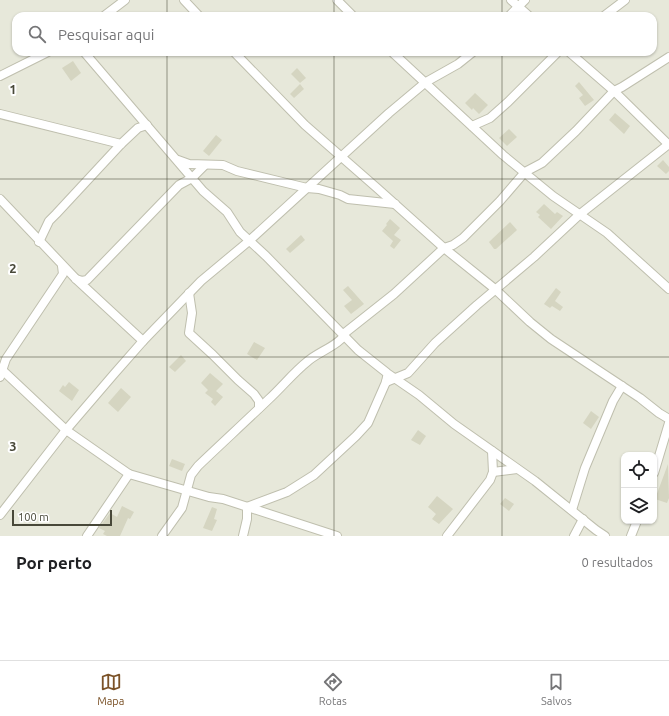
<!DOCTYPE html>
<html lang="pt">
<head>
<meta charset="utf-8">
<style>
	:root { --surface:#fff; --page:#f6f6f6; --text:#202124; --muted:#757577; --line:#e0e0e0; --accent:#7b5228 }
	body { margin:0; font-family:Ubuntu,sans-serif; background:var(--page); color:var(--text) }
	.controls { position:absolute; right:12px; bottom:12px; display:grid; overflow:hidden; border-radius:8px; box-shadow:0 1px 3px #0004 }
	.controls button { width:36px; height:36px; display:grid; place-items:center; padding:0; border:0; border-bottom:1px solid var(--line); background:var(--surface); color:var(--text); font:20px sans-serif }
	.scale { position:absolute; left:12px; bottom:10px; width:100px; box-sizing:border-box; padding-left:4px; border:2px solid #484839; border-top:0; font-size:11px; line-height:14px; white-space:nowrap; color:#484839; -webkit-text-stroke:3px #fff; paint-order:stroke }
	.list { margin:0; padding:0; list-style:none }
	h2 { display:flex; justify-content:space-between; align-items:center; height:52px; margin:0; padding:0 16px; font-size:17px }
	h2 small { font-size:13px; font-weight:400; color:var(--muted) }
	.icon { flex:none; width:22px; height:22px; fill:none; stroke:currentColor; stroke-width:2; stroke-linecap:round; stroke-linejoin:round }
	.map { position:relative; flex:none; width:669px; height:536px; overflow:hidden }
	.search { position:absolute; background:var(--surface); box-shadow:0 1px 3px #0004; left:12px; right:12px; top:12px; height:44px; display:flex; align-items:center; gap:10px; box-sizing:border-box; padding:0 14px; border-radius:12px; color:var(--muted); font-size:15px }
	.sheet { height:124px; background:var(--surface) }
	nav { display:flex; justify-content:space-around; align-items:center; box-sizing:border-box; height:56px; border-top:1px solid var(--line); background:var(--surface); font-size:11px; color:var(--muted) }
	nav a { display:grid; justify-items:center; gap:2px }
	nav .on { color:var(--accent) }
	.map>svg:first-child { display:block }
	.residential { fill:#e7e8da; fill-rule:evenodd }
	.building { fill:#d5d5c1 }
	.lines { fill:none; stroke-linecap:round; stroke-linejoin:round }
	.street-casing { stroke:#bfbfae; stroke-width:10 }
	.street { stroke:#fff; stroke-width:8 }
	.grid { fill:none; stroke:#484839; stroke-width:1; stroke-opacity:0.55 }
	.grid-label { font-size:13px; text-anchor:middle; font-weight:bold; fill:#484839; stroke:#fff; stroke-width:4; stroke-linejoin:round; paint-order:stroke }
</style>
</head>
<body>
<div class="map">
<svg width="669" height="536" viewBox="0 0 669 536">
	<rect width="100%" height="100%" fill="#f4f4eb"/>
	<path class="residential" d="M0 0H669V536H0ZM16 16H653V52H16ZM624 455H654V521H624Z"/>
	<g class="building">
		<polygon points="73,61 81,73 71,81 62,68"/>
		<polygon points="297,68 306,78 300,83 291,74"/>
		<polygon points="579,82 594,100 585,106 579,98 583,95 575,86"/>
		<polygon points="300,84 304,89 294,98 290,94"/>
		<polygon points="475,93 488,105 479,114 473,108 472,110 465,103"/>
		<polygon points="615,113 630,126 624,134 609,120"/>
		<polygon points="509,129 517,137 507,146 499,138"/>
		<polygon points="216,135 222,140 209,156 203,151"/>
		<polygon points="663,160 669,167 669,171 666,174 657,166"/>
		<polygon points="544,204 555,214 557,212 563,216 551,229 538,217 540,215 536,212"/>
		<polygon points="390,219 400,228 394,235 401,240 394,249 390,246 393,241 382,231 387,225 386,224"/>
		<polygon points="510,222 517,230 496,249 494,249 489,242"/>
		<polygon points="301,235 305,240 290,253 286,249"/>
		<polygon points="348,286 364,304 351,314 344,306 352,300 343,290"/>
		<polygon points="556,288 561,292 555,301 563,307 560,311 552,306 550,308 544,304"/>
		<polygon points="254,342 265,348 257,360 247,354"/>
		<polygon points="181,355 186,361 175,372 169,367"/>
		<polygon points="210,373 223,384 216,391 223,397 215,406 211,402 213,399 205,393 208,390 201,383"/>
		<polygon points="69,382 79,390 72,401 59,391 63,385 65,387"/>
		<polygon points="121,388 131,397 118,412 108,403"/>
		<polygon points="591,411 599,417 591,429 583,423"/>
		<polygon points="418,430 426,436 420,445 411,440"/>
		<polygon points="172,459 185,464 182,471 169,466"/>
		<polygon points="668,464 669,498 667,503 655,499"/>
		<polygon points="437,496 453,509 439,524 432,519 436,514 428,507"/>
		<polygon points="505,498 514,504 509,511 500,504"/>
		<polygon points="122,506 134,512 130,519 128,518 120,536 107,536 103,534 105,531 99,528 110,513 117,517"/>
		<polygon points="212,507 217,509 214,519 217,520 212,531 203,528"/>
	</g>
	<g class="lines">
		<g class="street-casing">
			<g id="street">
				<polyline points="184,0 199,16"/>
				<polyline points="337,0 353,16"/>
				<polyline points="511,0 529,16"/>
				<polyline points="104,16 125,0"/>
				<polyline points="509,16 525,0"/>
				<polyline points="604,16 625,0"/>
				<polyline points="84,52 203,191 227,212 240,232 266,256 358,350 387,373 419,395 454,424 535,481 596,530 605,536"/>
				<polyline points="234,52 305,125 377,188 444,248 495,289 530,322 551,339 640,398 659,413 669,419"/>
				<polyline points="392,52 503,155 553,196 607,233 669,289"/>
				<polyline points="569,52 614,91 669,145"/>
				<polyline points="0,76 48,52"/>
				<polyline points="0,114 121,144"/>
				<polyline points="472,126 490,118 508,102 558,52"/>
				<polyline points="178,160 189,164 223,165 237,171 307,188 319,189 340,195 348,199 395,204"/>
				<polyline points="0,199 76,279 143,341"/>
				<polyline points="39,242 49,221 56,214 121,144 138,128 147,125"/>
				<polyline points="76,279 82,281 87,280 179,185 192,178 204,166"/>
				<polyline points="189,293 192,313 189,333 213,355 238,380 254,394 259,401 259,408"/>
				<polyline points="0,368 66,430 129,474 209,497 223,499 337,536"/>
				<polyline points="0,377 6,359 63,274 62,266"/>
				<polyline points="386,382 408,373 435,343 477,305 534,257 579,215 669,144"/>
				<polyline points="493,472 517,469"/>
				<polyline points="654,473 669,423"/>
				<polyline points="572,510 585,468 613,401 622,386"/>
				<polyline points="0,515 66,430 114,374 143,341 201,281 249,241 389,113 426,82 458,64 473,52"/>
				<polyline points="87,536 129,474"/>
				<path d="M162 536 182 508 191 475 198 466C221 444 245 422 269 399 282 387 294 372 308 361 318 352 342 344 346 332L394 294 444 248 453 245 463 238 500 201 525 172 542 163 576 131 614 91 622 87 669 57"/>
				<polyline points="243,536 247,519 247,507 287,492 314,475 356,436 368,423 386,382 387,377"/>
				<polyline points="447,536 490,480 493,472 492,451"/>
				<polyline points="574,536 583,519"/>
				<polyline points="631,536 637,521"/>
			</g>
		</g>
		<use href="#street" class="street"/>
	</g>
	<path class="grid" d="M167 0V16M334 0V16M502 0V16M167 52V536M334 52V536M502 52V536M0 179H669M0 357H669"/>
	<g class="grid-label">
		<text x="13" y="94">1</text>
		<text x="13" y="273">2</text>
		<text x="13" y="451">3</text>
	</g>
</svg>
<div class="controls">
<button><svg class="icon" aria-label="locate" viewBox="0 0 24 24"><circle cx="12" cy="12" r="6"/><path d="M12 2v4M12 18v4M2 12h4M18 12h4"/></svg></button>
<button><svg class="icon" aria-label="layers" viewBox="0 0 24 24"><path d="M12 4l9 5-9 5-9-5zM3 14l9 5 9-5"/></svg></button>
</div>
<div class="scale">100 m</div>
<div class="search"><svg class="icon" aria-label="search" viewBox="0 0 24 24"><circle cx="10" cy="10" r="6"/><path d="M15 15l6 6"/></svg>Pesquisar aqui</div>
</div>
<section class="sheet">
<h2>Por perto<small>0 resultados</small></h2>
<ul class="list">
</ul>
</section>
<nav>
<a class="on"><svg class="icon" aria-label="map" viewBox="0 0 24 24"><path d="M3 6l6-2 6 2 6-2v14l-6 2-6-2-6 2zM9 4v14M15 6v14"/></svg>Mapa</a>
<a><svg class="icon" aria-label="directions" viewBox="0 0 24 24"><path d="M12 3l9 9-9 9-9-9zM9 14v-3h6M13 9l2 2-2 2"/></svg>Rotas</a>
<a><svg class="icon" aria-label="saved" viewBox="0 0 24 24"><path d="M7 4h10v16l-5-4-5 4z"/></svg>Salvos</a>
</nav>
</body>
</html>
